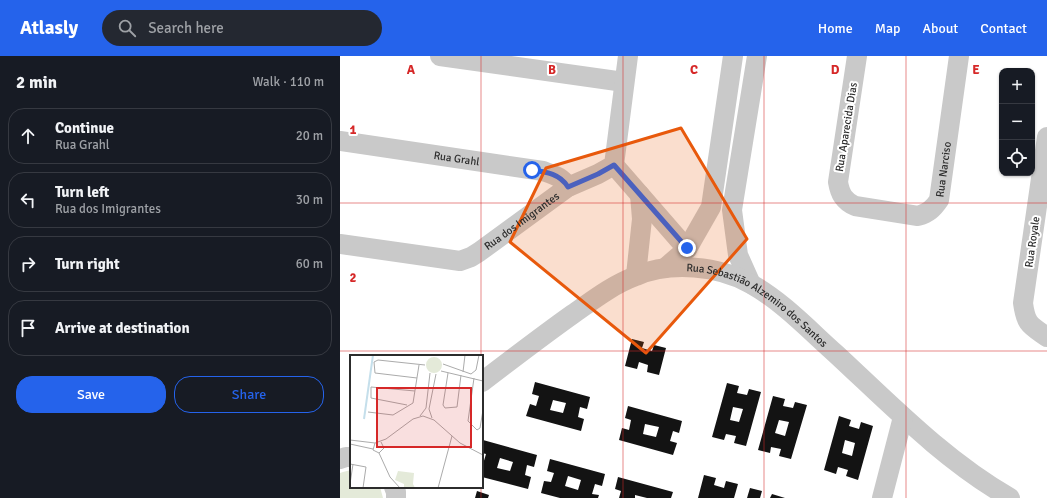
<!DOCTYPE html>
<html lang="en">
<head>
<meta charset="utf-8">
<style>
	:root { --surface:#171b24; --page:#242831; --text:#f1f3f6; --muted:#9ea1a6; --line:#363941; --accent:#2563eb }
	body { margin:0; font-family:Signika,sans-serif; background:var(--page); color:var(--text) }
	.controls { position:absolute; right:12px; top:12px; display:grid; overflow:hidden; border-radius:8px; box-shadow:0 1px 3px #0004 }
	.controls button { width:36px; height:36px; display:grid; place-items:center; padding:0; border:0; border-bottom:1px solid var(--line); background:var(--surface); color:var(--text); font:20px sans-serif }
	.stop { position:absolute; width:12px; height:12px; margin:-9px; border:3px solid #2563eb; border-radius:50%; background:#fff }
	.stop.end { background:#2563eb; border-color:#fff; box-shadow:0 1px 4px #0008 }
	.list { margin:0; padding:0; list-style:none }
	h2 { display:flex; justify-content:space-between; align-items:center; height:52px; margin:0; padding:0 16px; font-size:17px }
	h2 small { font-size:13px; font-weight:400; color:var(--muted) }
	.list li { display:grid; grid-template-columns:26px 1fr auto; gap:12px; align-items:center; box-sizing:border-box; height:56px; margin:0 8px 8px; padding:0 8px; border:1px solid var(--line); border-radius:16px }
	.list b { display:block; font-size:15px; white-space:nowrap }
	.list p { margin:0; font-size:13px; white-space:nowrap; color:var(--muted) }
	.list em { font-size:13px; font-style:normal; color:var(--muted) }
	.actions { display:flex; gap:8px; padding:12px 16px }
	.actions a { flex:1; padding:9px 0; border:1px solid var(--accent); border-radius:16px; text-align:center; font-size:14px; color:var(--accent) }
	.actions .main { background:var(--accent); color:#fff }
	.icon { flex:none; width:22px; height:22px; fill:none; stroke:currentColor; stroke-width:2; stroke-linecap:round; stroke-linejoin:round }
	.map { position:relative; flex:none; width:707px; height:442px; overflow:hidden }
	header { display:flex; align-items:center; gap:24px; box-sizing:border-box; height:56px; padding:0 20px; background:var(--accent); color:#fff }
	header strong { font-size:19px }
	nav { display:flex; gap:22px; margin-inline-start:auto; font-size:14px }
	.search { width:280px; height:36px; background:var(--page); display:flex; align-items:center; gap:10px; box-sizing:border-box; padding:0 14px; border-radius:22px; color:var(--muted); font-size:15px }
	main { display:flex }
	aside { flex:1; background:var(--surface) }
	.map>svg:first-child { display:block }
	.green { fill:#e4ead9 }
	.building { fill:#131313; fill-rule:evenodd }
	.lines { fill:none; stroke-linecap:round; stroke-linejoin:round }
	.minor { stroke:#c9c9c9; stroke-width:20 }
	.route { stroke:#2563eb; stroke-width:5 }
	.marked { fill:#e8590c; fill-opacity:0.2; stroke:#e8590c; stroke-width:3; stroke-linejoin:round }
	.grid { fill:none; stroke:#d62828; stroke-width:1; stroke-opacity:0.55 }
	.labels { text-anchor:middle; stroke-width:4; stroke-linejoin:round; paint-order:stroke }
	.street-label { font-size:11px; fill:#2c2c2c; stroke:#fff }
	.inset-river { fill:none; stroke:#c5dfeb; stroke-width:2 }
	.inset-road { fill:none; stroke:#ababab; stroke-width:1 }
	.view { fill:#d62828; fill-opacity:0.15; stroke:#d62828; stroke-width:2 }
	.inset-edge { fill:none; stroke:#2c2c2c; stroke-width:2 }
	.grid-label { font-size:13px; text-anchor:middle; font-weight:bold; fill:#d62828; stroke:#fff; stroke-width:4; stroke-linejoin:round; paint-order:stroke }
</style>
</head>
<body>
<header>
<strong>Atlasly</strong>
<div class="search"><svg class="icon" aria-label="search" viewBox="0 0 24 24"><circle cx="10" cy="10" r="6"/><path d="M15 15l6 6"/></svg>Search here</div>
<nav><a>Home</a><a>Map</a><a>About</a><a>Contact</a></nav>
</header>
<main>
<aside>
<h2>2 min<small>Walk · 110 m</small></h2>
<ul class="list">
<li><svg class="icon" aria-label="ahead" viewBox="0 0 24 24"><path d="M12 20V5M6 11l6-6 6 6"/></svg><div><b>Continue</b><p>Rua Grahl</p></div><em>20 m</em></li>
<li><svg class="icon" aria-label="left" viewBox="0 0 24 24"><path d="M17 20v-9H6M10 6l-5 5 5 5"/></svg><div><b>Turn left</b><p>Rua dos Imigrantes</p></div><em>30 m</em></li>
<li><svg class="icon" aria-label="right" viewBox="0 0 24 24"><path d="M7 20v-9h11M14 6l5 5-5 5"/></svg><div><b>Turn right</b></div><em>60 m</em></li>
<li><svg class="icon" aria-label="arrive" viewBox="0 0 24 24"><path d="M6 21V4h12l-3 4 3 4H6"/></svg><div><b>Arrive at destination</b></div></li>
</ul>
<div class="actions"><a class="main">Save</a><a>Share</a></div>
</aside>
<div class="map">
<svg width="707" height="442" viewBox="0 0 707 442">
	<rect width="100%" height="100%" fill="#fff"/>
	<polygon class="green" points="11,414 11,431 40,431 43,442 0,442 0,417 3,416"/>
	<g class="building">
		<polygon points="292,283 304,286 302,292 312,295 314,289 326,292 319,319 307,316 308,309 299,306 297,313 285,310"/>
		<path d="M195 326 250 341 247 353 240 351 238 361 244 363 241 375 186 360 190 348 196 350 199 340 192 338ZM213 344 226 347 223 357 210 354Z"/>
		<path d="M387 327 399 330 397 337 407 339 409 333 421 336 406 390 394 387 396 380 386 378 384 384 372 381ZM393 351 403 353 399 366 390 364Z"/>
		<path d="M433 340 445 343 443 350 453 352 455 346 467 349 451 403 439 400 441 393 431 391 430 397 418 394ZM439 364 449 366 445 380 435 377Z"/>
		<path d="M288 350 342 365 339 377 333 375 330 385 337 387 333 399 279 384 282 372 289 374 291 364 285 362ZM305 368 319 371 316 381 303 378Z"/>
		<path d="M499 360 511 364 509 370 519 373 521 366 533 370 518 424 506 420 508 414 498 411 496 418 484 414ZM505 384 515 387 512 400 502 397Z"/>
		<path d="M143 384 197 399 194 411 187 409 185 419 191 421 188 433 142 421V408H143L146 398 142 397ZM160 402 173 406 170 415 157 412Z"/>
		<path d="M210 403 265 418 262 430 255 428 252 438 259 439 258 442H220L201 437 204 425 211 426 214 417 207 415ZM228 420 241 424 238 434 225 430Z"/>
		<polygon points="364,419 376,422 374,429 384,432 386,425 398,428 394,442 358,442"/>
		<polygon points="278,421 333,436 331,442 307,442 295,439 295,442 279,442 281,435 275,433"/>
		<polygon points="410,432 422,435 420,442 407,442"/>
		<polygon points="137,435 149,439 148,442 135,442"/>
		<polygon points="432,438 445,442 430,442"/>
	</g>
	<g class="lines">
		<g class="minor">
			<polyline points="100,0 284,26"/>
			<path id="s1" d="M517 0 498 126C500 138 504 145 515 150L578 160C588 157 593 153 599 144L619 0"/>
			<path d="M707 81 683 247C686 269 690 269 707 281"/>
			<path id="s2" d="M0 85 203 115C214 119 222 121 228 131"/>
			<polyline points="274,109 347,193"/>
			<path id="s3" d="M0 188 120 205 131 201 139 196 228 131 258 118 274 109 288 0"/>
			<polyline points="325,212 347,193 371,151 393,0"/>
			<polyline points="296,219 302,163 300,139"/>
			<polyline points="411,228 398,199 392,154 417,0"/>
			<path id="s4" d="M142 326C172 303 202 280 233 258 253 244 272 229 296 220 331 205 379 210 411 228 443 246 469 274 496 298 551 349 604 404 670 442"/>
			<polyline points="0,403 6,401 11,401"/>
			<polyline points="54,431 56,436 56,442"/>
			<polyline points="542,442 563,361"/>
		</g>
	</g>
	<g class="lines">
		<path class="route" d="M192 114C207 116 220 118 228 131L258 118 274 109 347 192"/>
	</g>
	<path class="marked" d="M341 72 407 183 306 297 170 186 206 112Z"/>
	<path class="grid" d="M141 0V300M283 0V442M424 0V442M566 0V442M0 147H707M0 295H707M141 431V442"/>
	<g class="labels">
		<g class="street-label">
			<text transform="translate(506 71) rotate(-81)" y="4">Rua Aparecida Dias</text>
			<text dy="4" stroke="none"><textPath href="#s2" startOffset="118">Rua Grahl</textPath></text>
			<text dy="4" stroke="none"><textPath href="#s1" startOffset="280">Rua Narciso</textPath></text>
			<text dy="4" stroke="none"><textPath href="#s3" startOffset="195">Rua dos Imigrantes</textPath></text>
			<text transform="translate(692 186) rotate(-82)" y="4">Rua Royale</text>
			<text dy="4" stroke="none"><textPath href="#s4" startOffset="321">Rua Sebastião Alzemiro dos Santos</textPath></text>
		</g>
	</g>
	<g transform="translate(10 299)">
		<rect width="133" height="133" fill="#fff"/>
		<path d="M76 10a8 8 0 1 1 16 0a8 8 0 1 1-16 0ZM48 116 64 118 63 129 65 133H54V129L45 125Z" fill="#e4ead9"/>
		<path class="inset-river" d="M14 64 23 0"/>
		<path class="inset-road" d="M93 9 121 19 126 15 129 0M91 16 133 26M113 17 115 0M98 18 93 50 95 53 107 52 111 20M67 23 25 18 24 7 28 5 75 10M124 23 118 66 127 75 130 73 133 55M57 50 21 43V32L65 36M18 57 43 60 63 48 69 10M70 61 76 53 80 18M82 63 79 54 86 19M0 85 25 88M0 89 23 94M29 98 23 95 25 88 36 84 63 64 73 61 84 65 110 88 133 100M29 98 40 122 50 133M29 98 34 93 31 87M0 109 16 112 13 133M0 129 3 109M88 133 102 81"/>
		<path class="view" d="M27 33H121V92H27Z"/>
		<rect width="133" height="133" class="inset-edge"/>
	</g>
	<g class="grid-label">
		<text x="71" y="18">A</text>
		<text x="212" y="18">B</text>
		<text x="354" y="18">C</text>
		<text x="495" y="18">D</text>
		<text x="636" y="18">E</text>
		<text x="13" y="78">1</text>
		<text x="13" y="226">2</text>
	</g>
</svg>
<div class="controls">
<button>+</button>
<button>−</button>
<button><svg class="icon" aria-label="locate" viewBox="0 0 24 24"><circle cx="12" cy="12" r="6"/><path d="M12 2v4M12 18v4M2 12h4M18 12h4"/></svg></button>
</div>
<div class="stop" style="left:192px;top:114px"></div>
<div class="stop end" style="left:347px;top:192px"></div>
</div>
</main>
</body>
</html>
